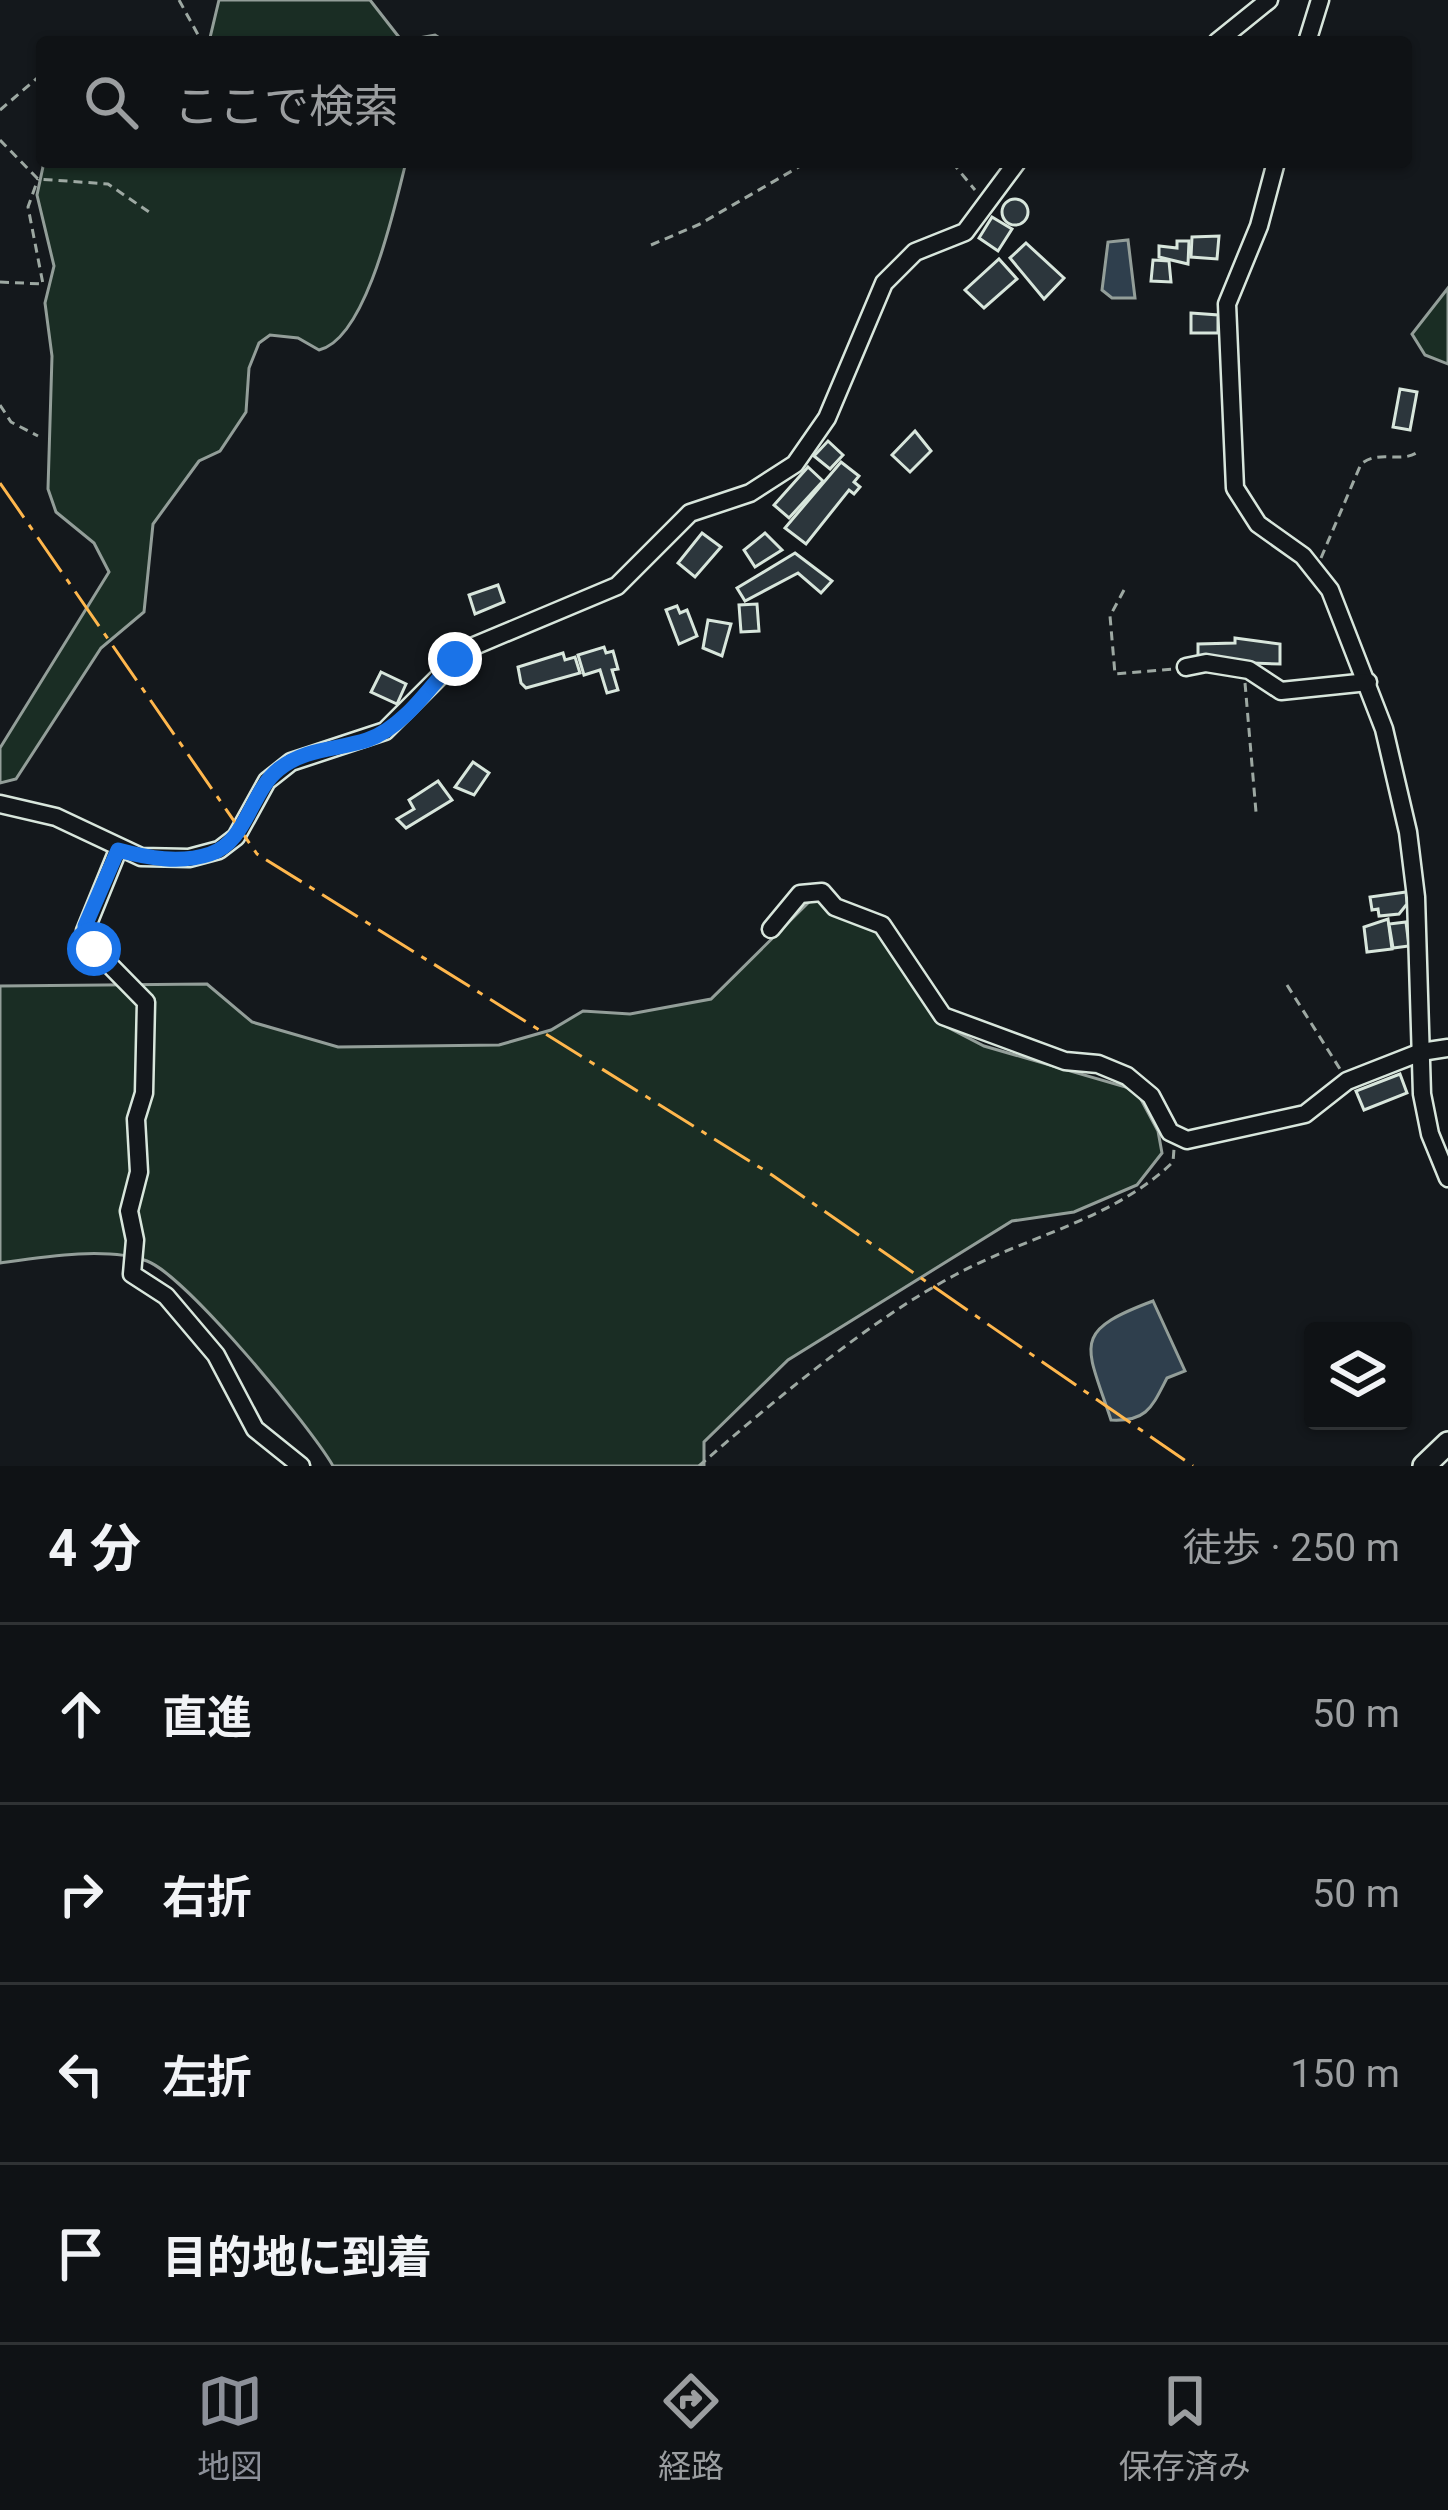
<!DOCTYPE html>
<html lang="ja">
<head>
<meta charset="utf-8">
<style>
	:root { --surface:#0f1215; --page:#1d2022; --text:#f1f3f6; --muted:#9b9ea0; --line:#2f3234; --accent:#8c9099 }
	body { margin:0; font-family:Roboto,"Noto Sans JP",sans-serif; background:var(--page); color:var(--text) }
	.controls { position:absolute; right:36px; bottom:36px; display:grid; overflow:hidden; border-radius:12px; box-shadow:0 3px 9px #0004 }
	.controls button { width:108px; height:108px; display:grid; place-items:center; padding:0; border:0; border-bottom:3px solid var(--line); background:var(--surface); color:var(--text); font:60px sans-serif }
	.stop { position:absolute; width:36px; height:36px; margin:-27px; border:9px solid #1a73e8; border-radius:50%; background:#fff }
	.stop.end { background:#1a73e8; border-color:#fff; box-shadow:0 3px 12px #0008 }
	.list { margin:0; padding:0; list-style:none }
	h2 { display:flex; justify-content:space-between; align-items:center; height:156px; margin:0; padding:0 48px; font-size:51px }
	h2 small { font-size:39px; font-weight:400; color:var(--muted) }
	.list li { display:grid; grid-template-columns:78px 1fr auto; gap:36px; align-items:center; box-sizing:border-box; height:180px; padding:0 48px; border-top:3px solid var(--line) }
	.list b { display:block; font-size:45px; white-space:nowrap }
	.list em { font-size:39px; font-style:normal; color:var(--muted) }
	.icon { flex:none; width:66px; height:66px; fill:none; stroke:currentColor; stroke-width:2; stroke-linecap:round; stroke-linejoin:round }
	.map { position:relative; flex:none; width:1448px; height:1466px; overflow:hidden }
	.search { position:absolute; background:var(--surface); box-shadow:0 3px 9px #0004; left:36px; right:36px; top:36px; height:132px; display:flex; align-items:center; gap:30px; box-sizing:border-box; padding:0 42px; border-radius:12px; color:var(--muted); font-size:45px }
	.sheet { height:876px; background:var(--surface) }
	nav { display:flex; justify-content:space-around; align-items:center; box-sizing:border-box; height:168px; border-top:3px solid var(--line); background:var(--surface); font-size:33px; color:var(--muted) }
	nav a { display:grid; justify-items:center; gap:6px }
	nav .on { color:var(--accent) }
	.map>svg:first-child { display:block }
	.green { fill:#1a2d24; stroke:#939e99; stroke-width:3 }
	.water { fill:#2f3f4d; stroke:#939e99; stroke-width:3 }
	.building { fill:#2c363c; stroke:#d8e6dc; stroke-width:3 }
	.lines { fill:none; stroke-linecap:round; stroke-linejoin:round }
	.minor-casing { stroke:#d8e6dc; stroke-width:21 }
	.major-casing { stroke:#d8e6dc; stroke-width:26 }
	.path { stroke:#9da8a2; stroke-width:3; stroke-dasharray:9 6; stroke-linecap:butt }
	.minor { stroke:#14181c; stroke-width:16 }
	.major { stroke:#14181c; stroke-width:21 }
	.power { stroke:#ffb74d; stroke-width:3; stroke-dasharray:42 9 6 9; stroke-linecap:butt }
	.route { stroke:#1a73e8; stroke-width:15 }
</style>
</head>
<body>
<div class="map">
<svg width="1448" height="1466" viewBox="0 0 1448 1466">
	<rect width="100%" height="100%" fill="#14181c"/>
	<g class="green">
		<polygon points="219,0 370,0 402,41 435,35 446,42 209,42"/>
		<path d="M44 162H406C395 205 367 339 319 350L298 338 270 335 259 343 249 368 246 412 220 451 199 461 153 524 144 612 101 648 16 779 0 783V748L109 572 94 543 56 512 48 489 52 356 45 303 54 266 37 195Z"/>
		<polygon points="1448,288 1448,364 1425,355 1412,334"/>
		<path d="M812 899 880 928 936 1021 984 1046 1136 1090 1158 1131 1162 1153 1137 1185 1074 1212 1012 1221 788 1360 704 1442V1466H333C310 1426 186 1276 147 1261 107 1246 41 1257 0 1263V986L207 984 252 1022 338 1047 499 1045 551 1030 583 1011 630 1014 711 999Z"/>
	</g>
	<g class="water">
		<polygon points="1128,240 1135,298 1112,298 1102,290 1108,242"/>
		<path d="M1153 1301 1185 1371 1167 1378C1152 1407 1147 1422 1111 1420 1086 1344 1070 1332 1153 1301Z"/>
	</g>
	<g class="building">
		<circle cx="1015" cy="212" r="13"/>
		<polygon points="992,217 1012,229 998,251 979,238"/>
		<polygon points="1219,236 1217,259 1191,257 1192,237"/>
		<polygon points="1177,241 1189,241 1188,264 1159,257 1159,246 1177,248"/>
		<polygon points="1026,243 1064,278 1044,299 1010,258"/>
		<polygon points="999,259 1017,279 984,308 965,290"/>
		<polygon points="1153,260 1169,261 1171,282 1151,281"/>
		<polygon points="1191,313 1218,315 1218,333 1191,333"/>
		<polygon points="1400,389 1417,392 1410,430 1393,427"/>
		<polygon points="915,431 931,451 910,472 892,455"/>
		<polygon points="828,441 843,455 830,469 814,456"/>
		<polygon points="841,462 859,476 854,482 860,487 854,494 849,490 806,544 785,528"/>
		<polygon points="808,467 823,481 789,518 774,505"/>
		<polygon points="702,533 721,547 695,577 678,563"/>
		<polygon points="765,533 782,550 755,567 744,550"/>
		<polygon points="795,553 832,581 821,593 798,573 745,601 737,588"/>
		<polygon points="498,585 504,602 475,614 469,595"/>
		<polygon points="757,604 759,631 741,632 739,605"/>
		<polygon points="677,606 680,613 687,610 697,636 679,644 666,610"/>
		<polygon points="708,620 731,624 722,656 703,648"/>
		<polygon points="1235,638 1280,644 1280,664 1198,661 1198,644 1235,643"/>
		<polygon points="604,647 606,653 613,651 618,669 612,670 618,690 607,693 600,670 584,675 578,655"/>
		<polygon points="563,653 565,660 575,657 580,673 526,688 521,683 518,667"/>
		<polygon points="381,672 406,684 397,704 371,692"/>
		<polygon points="473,762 489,773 474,795 455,787"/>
		<polygon points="438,781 452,800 406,828 397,819 414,809 409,800"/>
		<polygon points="1406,892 1407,904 1399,914 1379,916 1378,909 1372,910 1370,897"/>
		<polygon points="1388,919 1392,949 1367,952 1364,927"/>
		<polygon points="1406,922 1409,946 1393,948 1389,924"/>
		<polygon points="1400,1074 1407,1093 1364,1110 1356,1091"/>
	</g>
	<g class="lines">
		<g class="minor-casing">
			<g id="minor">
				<polyline points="1217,42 1269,0"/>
				<polyline points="1307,42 1320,0"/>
				<polyline points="1276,162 1259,226 1227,304 1235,488 1258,524 1303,556 1330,590 1384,729 1408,832 1416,897 1422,1094 1430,1134 1448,1178"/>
				<polyline points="1186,667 1206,663 1249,670 1281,691 1368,682"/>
				<polyline points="0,804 56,817 141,857 189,858 219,850 236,837 267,781 291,762 385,731 467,649 617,586 690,513 750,493 795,464 827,418 884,283 915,252 965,232 1017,162"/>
				<polyline points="118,850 85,931 94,949 146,1002 144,1093 136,1119 139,1172 129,1211 135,1240 132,1274 166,1296 216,1355 255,1429 301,1466"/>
				<polyline points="771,929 800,894 822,892 835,907 882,925 943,1016 1065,1061 1098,1064 1127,1076 1151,1096 1170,1132 1187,1140 1305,1114 1347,1081 1421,1052 1448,1048"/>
			</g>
		</g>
		<g class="major-casing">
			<polyline id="major" points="1424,1466 1448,1443"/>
		</g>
		<g class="path">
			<polyline points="179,0 202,42"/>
			<polyline points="0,110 42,74"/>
			<polyline points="0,140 38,179 108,184 149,212"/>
			<polyline points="952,162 975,190"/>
			<polyline points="651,245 700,224 802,165 887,162"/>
			<polyline points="0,282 43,284 28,207 38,179"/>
			<polyline points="0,405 11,422 38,436"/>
			<path d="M1321 558 1361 464C1380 449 1400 464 1418 452"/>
			<polyline points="1124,590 1110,616 1115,674 1173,669"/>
			<polyline points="1245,683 1256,812"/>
			<polyline points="1287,985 1340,1069"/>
			<path d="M699 1466C772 1402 870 1320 955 1275 1027 1236 1113 1220 1173 1162L1174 1149"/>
		</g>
		<use href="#minor" class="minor"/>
		<use href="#major" class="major"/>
		<polyline class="power" points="0,483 257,854 772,1175 1193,1466"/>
	</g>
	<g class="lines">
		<path class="route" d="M94 949 85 926 118 850C148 858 180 864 210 854 247 842 250 792 279 769 306 748 336 750 367 740 403 728 430 687 455 659"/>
	</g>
</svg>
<div class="controls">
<button><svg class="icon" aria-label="layers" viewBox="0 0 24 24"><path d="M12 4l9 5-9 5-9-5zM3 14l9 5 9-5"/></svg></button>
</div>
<div class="stop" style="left:94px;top:949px"></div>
<div class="stop end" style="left:455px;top:659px"></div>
<div class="search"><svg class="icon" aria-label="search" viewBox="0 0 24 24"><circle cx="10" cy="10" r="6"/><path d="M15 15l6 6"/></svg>ここで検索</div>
</div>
<section class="sheet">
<h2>4 分<small>徒歩 · 250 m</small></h2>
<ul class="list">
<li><svg class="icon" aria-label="ahead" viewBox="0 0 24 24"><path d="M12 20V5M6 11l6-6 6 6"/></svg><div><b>直進</b></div><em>50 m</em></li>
<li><svg class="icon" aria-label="right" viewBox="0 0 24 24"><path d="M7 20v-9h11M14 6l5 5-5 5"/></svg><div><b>右折</b></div><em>50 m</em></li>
<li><svg class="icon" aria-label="left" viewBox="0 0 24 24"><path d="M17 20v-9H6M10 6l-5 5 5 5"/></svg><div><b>左折</b></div><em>150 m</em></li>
<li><svg class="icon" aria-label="arrive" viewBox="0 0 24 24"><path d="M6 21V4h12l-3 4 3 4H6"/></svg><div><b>目的地に到着</b></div></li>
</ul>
</section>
<nav>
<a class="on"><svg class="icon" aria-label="map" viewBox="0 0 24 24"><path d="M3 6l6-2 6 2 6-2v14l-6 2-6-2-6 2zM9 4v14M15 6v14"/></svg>地図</a>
<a><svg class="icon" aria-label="directions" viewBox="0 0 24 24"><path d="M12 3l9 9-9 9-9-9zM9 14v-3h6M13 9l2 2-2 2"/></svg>経路</a>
<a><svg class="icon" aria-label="saved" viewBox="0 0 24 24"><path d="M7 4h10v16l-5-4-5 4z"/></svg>保存済み</a>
</nav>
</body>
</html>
